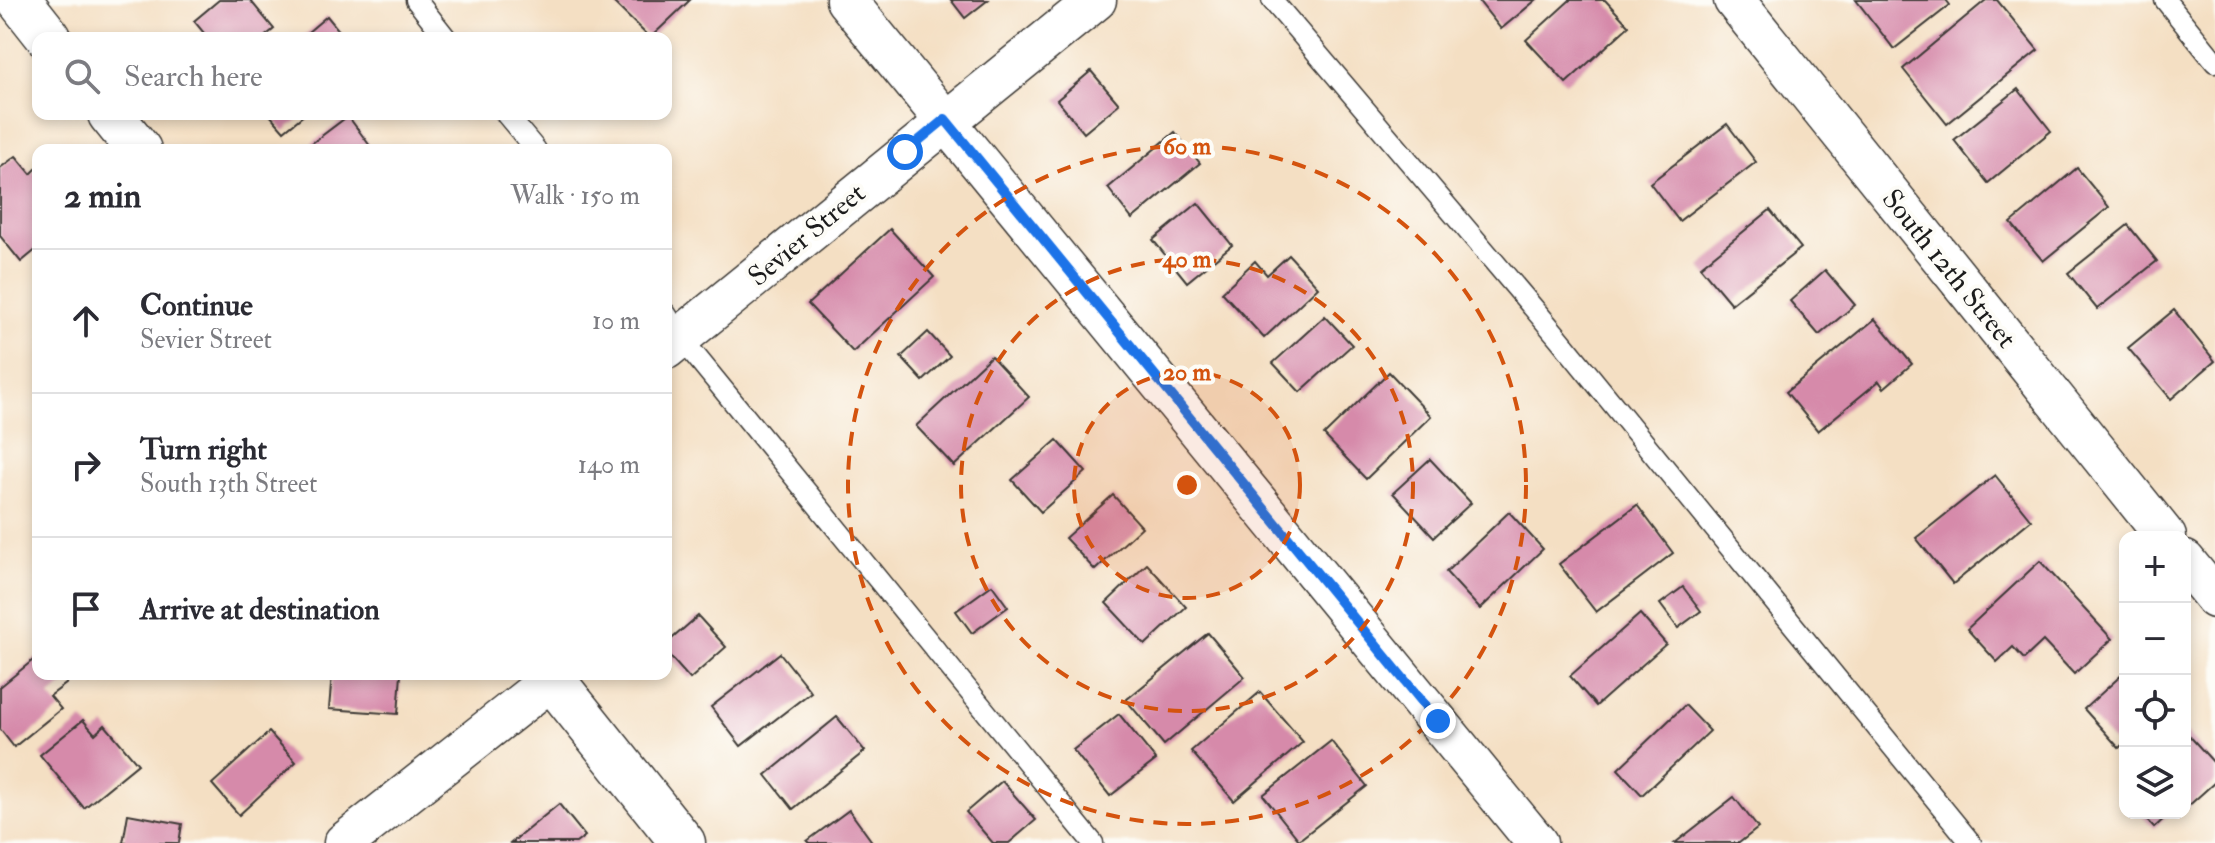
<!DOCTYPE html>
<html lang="en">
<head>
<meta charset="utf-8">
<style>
	:root { --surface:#fff; --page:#f2f2f3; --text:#2b2b33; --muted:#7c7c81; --line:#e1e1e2 }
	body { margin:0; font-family:"IM FELL Double Pica",serif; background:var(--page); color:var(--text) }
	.controls { position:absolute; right:24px; bottom:24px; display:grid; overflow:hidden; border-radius:16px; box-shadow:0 4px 12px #0003 }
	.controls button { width:72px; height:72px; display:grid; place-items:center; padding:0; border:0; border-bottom:2px solid var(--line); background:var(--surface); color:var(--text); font:40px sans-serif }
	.stop { position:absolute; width:24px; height:24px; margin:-18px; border:6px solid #1a73e8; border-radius:50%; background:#fff }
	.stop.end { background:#1a73e8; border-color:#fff; box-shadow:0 2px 8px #0008 }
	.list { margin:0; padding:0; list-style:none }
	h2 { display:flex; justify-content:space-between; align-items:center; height:104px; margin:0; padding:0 32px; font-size:34px }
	h2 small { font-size:26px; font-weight:400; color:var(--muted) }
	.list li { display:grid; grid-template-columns:52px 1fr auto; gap:24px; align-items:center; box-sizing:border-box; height:144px; padding:0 32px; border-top:2px solid var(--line) }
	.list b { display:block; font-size:30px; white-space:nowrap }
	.list p { margin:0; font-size:26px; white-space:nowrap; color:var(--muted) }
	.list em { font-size:26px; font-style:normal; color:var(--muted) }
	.icon { flex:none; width:44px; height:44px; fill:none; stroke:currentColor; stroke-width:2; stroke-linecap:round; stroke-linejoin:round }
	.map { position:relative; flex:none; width:2215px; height:843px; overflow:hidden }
	.search { position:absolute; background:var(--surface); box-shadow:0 4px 12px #0003; left:32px; top:32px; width:640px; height:88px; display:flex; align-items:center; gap:20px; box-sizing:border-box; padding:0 28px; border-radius:16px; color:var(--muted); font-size:30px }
	.panel { position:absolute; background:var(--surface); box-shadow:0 4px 12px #0003; left:32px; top:144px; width:640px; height:536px; border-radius:16px }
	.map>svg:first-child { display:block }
	.building { fill:#d68aaa }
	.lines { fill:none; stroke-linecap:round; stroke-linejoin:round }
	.lane-casing { stroke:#3c3935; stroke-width:23 }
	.street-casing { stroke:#3c3935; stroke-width:43 }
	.secondary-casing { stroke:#3c3935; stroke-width:47 }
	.lane { stroke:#fff; stroke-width:20 }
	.street { stroke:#fff; stroke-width:40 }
	.secondary { stroke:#fff; stroke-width:44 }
	.route { stroke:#1a73e8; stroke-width:10 }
	.ring { fill:none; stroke:#d4530e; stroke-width:4; stroke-dasharray:14 10 }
	.labels { text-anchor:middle; stroke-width:8; stroke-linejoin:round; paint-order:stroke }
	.street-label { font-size:28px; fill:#1c1c1c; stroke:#fdfcf7 }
	.centre { fill:#d4530e; stroke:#fdfcf7; stroke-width:4 }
	.ring-label { font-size:24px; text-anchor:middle; font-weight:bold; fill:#d4530e; stroke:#fdfcf7; stroke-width:8; stroke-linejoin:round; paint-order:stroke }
</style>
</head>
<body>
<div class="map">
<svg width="2215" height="843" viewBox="0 0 2215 843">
	<rect width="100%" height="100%" fill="#fdfcf7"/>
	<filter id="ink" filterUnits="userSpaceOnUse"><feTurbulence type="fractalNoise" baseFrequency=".0125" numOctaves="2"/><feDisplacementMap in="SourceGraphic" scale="16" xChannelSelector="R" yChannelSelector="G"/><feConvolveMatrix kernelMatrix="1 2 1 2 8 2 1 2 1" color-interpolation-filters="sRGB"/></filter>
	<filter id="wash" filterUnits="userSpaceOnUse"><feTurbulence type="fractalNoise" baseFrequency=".006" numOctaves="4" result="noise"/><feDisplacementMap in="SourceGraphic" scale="32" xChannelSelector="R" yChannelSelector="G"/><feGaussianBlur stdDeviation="1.8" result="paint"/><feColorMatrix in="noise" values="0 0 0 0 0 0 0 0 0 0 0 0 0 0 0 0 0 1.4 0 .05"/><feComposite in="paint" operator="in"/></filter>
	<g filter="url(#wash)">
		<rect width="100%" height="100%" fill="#f4dfc3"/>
		<g id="blocks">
			<g class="building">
				<polygon points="219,0 250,0 274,29 263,38 208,38 194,21"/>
				<polygon points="611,0 690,0 650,38"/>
				<polygon points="951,0 988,0 965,18"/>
				<polygon points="1478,0 1536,0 1501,29"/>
				<polygon points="1570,0 1605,0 1629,26 1566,83 1526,40"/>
				<polygon points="1856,0 1946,0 1950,5 1894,49"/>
				<polygon points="1986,0 1997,0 2038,50 1947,124 1903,69"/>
				<polygon points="327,16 345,38 301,38"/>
				<polygon points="1091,71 1119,104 1084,133 1057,100"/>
				<polygon points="2018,89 2051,131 1988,183 1954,140"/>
				<polygon points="269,114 305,114 284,131"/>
				<polygon points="348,116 373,150 303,150"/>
				<polygon points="1727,124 1756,162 1679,221 1650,183"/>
				<polygon points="1175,132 1200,163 1132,219 1108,188"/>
				<polygon points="16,156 31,174 38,167 38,248 21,262 0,236 0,168"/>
				<polygon points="2077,168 2109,207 2043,261 2011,223"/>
				<polygon points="1198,203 1232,245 1187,282 1153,240"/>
				<polygon points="1770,210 1801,248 1731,304 1700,267"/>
				<polygon points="2128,225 2157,261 2097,309 2068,273"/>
				<polygon points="890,229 934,277 853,352 808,304"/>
				<polygon points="1289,255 1318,287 1264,338 1222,292 1255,261 1267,275"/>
				<polygon points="1825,270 1855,305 1819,335 1790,301"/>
				<polygon points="2174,310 2215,361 2171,399 2128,348"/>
				<polygon points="1325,316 1352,345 1300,392 1273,363"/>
				<polygon points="1875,319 1912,364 1884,388 1879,381 1818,431 1786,392"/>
				<polygon points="928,332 950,356 923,381 901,357"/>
				<polygon points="991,356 1029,397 954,466 916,426"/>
				<polygon points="1389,372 1431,416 1366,479 1324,435"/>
				<polygon points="1057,440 1086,472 1041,512 1012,480"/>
				<polygon points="1430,459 1471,503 1434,537 1393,493"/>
				<polygon points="1995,475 2031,520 1953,584 1916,538"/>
				<polygon points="1113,495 1142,527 1095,570 1065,538"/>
				<polygon points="1637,505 1673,553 1596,612 1559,564"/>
				<polygon points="1509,512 1543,549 1480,609 1446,572"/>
				<polygon points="2040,561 2112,639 2074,674 2043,641 2024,659 2013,647 1997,662 1967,629"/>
				<polygon points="1147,564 1186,607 1145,645 1106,603"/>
				<polygon points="992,585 1008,607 972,633 956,611"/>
				<polygon points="1683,587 1701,611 1678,628 1660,604"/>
				<polygon points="1640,614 1666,644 1596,706 1570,676"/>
				<polygon points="698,616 726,647 690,679 666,652 666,644"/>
				<polygon points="1208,633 1245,677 1164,745 1126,700"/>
				<polygon points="780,653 811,692 741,746 711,707"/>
				<polygon points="38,656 38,674 60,674 67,683 50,696 61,709 14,747 0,729 0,687"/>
				<polygon points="2125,672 2125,742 2119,748 2084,709"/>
				<polygon points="332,674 401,674 398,714 329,709"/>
				<polygon points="1260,692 1303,742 1234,801 1191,751"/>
				<polygon points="1685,705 1710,731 1642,795 1618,769"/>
				<polygon points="1119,714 1156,760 1110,796 1073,750"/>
				<polygon points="837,717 865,751 793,809 766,775"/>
				<polygon points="83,720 95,734 105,725 138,764 84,808 40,755"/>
				<polygon points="2185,731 2215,764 2215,782 2185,809"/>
				<polygon points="269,732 296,762 239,815 212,784"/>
				<polygon points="1331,741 1367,786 1299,840 1263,795"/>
				<polygon points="1002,781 1036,820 1009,843 993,843 966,812"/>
				<polygon points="1734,797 1758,828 1739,843 1675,843"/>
				<polygon points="559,804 585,836 576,843 511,843"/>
				<polygon points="849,810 873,843 809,843 807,841"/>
				<polygon points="2140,813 2170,813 2154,828"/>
				<polygon points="128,814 182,824 179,843 123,843"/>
			</g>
		</g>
	</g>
	<g filter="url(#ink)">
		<use href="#blocks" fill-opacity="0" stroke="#3c3935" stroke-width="2"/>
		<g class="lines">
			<g class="lane-casing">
				<g id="lane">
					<polyline points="416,0 446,38"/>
					<polyline points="1272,0 1558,337 1971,843"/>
					<polyline points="2165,0 2215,62"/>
					<polyline points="506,114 536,150"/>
					<polyline points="666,314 681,338 1093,843"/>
				</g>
			</g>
			<g class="street-casing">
				<g id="street">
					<polyline points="846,0 1537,843"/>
					<polyline points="1734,0 2166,537"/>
					<polyline points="666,349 1096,0"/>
					<polyline points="2185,561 2215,598"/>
					<polyline points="344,843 552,679"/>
				</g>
			</g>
			<g class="secondary-casing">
				<g id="secondary">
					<polyline points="19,0 49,38"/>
					<polyline points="110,114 139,150"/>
					<polyline points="548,674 683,843"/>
				</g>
			</g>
			<use href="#lane" class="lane"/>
			<use href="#street" class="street"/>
			<use href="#secondary" class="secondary"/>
		</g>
	</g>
	<g class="lines" filter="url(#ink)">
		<polyline class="route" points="905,152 945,119 1438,721"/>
	</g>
	<circle cx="1187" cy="485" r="113" fill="#d4530e" fill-opacity=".12"/>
	<g class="ring">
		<circle cx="1187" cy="485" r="113"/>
		<circle cx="1187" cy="485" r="226"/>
		<circle cx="1187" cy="485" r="339"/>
	</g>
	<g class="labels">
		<g class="street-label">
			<text transform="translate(806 234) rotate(-40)" y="10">Sevier Street</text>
			<text transform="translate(1950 268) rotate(51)" y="10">South 12th Street</text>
		</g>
	</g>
	<circle cx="1187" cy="485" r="12" class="centre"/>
	<g class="ring-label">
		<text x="1187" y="154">60 m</text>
		<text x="1187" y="267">40 m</text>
		<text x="1187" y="380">20 m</text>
	</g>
</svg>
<div class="controls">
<button>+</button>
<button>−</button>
<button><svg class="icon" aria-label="locate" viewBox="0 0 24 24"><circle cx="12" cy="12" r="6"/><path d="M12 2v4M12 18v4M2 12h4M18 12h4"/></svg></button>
<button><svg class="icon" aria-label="layers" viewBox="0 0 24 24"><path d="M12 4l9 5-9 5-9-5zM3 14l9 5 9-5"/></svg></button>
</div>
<div class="stop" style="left:905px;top:152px"></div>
<div class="stop end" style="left:1438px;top:721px"></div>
<div class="search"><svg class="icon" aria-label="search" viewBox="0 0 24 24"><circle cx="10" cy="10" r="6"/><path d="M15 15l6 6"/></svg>Search here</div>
<section class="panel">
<h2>2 min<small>Walk · 150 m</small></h2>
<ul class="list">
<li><svg class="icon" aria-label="ahead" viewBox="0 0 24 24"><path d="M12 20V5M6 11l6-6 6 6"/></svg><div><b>Continue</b><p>Sevier Street</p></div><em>10 m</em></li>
<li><svg class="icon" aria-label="right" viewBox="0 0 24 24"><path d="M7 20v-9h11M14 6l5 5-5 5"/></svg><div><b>Turn right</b><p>South 13th Street</p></div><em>140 m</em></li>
<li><svg class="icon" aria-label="arrive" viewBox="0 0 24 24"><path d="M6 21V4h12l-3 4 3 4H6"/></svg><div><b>Arrive at destination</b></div></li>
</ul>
</section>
</div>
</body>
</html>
